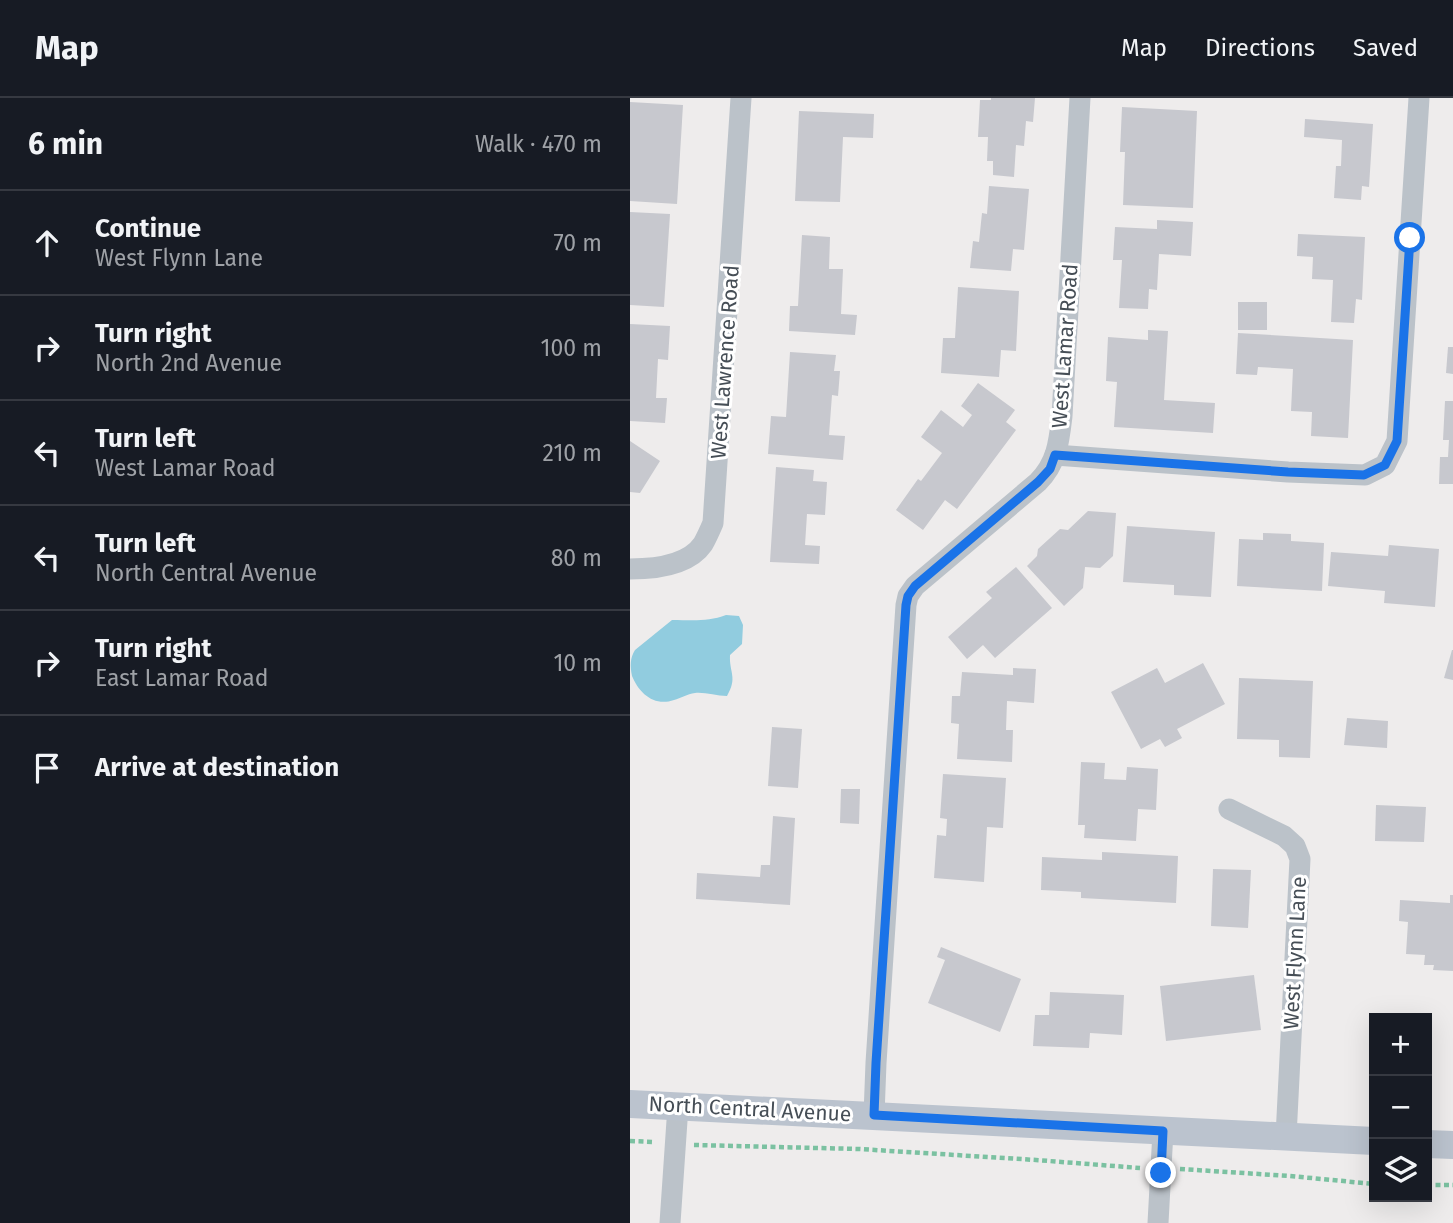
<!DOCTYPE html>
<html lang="en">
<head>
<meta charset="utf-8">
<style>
	:root { --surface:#171b24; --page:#20242c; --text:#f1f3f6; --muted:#9ea1a6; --line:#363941 }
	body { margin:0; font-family:"Fira Sans",sans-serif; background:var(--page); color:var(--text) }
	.controls { position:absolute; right:21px; bottom:21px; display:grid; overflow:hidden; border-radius:0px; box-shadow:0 7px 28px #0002 }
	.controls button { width:63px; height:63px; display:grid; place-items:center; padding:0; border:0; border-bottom:2px solid var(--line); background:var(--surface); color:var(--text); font:35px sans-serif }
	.stop { position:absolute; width:21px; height:21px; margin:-16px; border:5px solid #1a73e8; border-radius:50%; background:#fff }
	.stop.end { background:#1a73e8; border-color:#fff; box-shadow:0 2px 7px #0008 }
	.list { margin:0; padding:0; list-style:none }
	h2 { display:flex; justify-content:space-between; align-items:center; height:91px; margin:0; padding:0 28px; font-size:30px }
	h2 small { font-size:23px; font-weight:400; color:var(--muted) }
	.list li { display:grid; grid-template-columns:46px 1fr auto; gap:21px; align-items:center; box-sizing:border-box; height:105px; padding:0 28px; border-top:2px solid var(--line) }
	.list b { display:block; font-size:26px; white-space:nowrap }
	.list p { margin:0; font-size:23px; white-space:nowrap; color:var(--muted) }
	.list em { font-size:23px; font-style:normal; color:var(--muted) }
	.icon { flex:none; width:38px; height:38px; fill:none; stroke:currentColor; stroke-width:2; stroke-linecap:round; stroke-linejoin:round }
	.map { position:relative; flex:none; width:823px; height:1125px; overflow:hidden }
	header { display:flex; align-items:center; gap:42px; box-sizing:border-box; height:98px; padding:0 35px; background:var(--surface); border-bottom:2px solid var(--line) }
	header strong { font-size:33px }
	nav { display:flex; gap:38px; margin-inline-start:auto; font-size:24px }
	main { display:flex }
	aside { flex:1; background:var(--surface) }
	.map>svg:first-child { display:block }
	.water { fill:#91ccdf }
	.building { fill:#c7c8ce }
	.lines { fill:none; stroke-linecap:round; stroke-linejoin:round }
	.path { stroke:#7bc1a1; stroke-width:4.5; stroke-dasharray:5 3.5; stroke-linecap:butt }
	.street { stroke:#bbc2c9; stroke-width:21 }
	.secondary { stroke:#bbc3ce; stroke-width:28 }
	.route { stroke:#1a73e8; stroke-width:9 }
	.labels { text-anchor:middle; stroke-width:6; stroke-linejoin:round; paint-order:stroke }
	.street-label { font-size:21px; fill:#464e56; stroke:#fff }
</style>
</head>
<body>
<header>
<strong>Map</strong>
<nav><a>Map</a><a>Directions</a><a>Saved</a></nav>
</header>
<main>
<aside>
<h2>6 min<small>Walk · 470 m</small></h2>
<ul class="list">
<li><svg class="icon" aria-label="ahead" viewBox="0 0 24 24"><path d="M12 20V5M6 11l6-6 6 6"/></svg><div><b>Continue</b><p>West Flynn Lane</p></div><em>70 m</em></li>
<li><svg class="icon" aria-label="right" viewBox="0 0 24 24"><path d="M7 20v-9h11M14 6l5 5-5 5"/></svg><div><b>Turn right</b><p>North 2nd Avenue</p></div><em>100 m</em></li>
<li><svg class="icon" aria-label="left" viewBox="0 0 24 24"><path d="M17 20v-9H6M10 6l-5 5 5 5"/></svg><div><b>Turn left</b><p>West Lamar Road</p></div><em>210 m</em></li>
<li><svg class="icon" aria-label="left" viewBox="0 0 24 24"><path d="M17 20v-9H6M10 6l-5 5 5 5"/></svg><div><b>Turn left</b><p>North Central Avenue</p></div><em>80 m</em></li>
<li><svg class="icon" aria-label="right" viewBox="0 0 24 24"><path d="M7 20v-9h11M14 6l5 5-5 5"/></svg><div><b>Turn right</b><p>East Lamar Road</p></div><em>10 m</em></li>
<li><svg class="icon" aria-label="arrive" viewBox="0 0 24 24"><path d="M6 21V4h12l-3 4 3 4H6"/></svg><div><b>Arrive at destination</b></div></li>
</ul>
</aside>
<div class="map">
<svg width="823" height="1125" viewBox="0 0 823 1125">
	<rect width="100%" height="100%" fill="#eeecec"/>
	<path class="water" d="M96 517 109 518 113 527 112 546 100 557C99 575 108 579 97 598 86 598 75 594 65 595 57 596 51 600 44 602 24 609 9 595 2 578 0 568 0 560 5 552L42 522C62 522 78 524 96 517Z"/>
	<g class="building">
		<polygon points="361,0 405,0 403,24 396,23 394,48 386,47 384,79 363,77 363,63 357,63 358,39 348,39 350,2 361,2"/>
		<polygon points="0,4 53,7 47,106 0,103"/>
		<polygon points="492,9 567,13 563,110 493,107 495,54 490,54"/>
		<polygon points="169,13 244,16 243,40 213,39 210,104 165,103"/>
		<polygon points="675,21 743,26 739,89 732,88 731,102 704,100 706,68 711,68 712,42 674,39"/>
		<polygon points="359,88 399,91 394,152 383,151 381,173 340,170 343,143 349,144 352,115 357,116"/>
		<polygon points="0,114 40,116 34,209 0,207"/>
		<polygon points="527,122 563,124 561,158 529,156 527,192 519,191 518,211 489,210 492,162 483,162 485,129 527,131"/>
		<polygon points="668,136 735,139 732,202 726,201 724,225 701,224 703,182 682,181 683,159 667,158"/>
		<polygon points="172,137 200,139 199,171 213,171 211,216 227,217 225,237 159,233 160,208 168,208"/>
		<polygon points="328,189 389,193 386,253 371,252 369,279 311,275 313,240 325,240"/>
		<rect x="608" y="204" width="29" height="28"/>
		<polygon points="0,226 40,228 38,262 28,261 26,300 37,300 35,325 0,323"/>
		<polygon points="518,232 538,233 534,302 585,305 583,335 484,329 487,284 476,283 478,239 518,242"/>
		<polygon points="608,235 723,242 718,340 681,338 682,314 661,313 663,271 628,269 627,277 606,276"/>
		<polygon points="818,249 823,249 823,276 816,275"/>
		<polygon points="160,254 206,257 204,273 210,273 208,298 202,297 199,337 215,338 213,362 138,356 141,318 156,319"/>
		<polygon points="348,285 385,312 376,324 386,332 327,411 315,402 293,432 266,412 288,381 291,383 312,355 291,339 311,312 333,329 342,317 331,308"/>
		<polygon points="815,303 823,303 823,386 809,386 810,359 818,359 819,342 813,342"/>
		<polygon points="0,343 30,363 10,395 0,394"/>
		<polygon points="146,369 184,372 183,383 197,384 195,417 177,416 175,447 190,448 189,466 140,464"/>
		<polygon points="458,413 486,415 483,458 470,470 455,469 453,490 434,508 397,468 407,458 408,451 430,431 438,432"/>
		<polygon points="497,428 585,434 581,499 544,497 544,487 493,484"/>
		<polygon points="633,435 661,436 661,443 694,445 692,493 607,488 609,441 633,442"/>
		<polygon points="759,447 809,451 805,509 754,505 755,493 698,488 701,454 758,458"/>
		<polygon points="386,469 422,510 365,560 353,547 337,561 318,539 362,500 356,494"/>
		<polygon points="822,552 823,552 823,582 814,580"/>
		<polygon points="573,565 595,606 547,631 552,640 535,649 530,641 511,651 481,594 527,570 535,585"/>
		<polygon points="383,570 406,571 404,605 377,603 376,632 383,632 382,664 327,661 329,626 321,625 322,598 330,598 332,574 383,577"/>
		<polygon points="609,580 683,583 680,660 649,659 649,642 607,641"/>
		<polygon points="717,620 758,623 757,650 714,647"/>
		<polygon points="142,629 172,631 168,690 138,688"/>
		<polygon points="451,664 475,665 474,681 496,682 497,669 528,671 526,712 508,711 506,743 454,740 455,727 448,727"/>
		<polygon points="313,676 376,680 373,730 357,729 354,784 304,780 307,737 316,738 317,721 310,720"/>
		<polygon points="211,691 230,691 229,726 210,725"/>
		<polygon points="746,707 796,709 794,744 745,743"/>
		<polygon points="143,718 165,720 160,807 66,801 67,775 130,779 131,767 140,767"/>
		<polygon points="472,754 548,758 546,805 451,800 451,794 411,792 412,759 472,762"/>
		<polygon points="583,771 621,772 618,830 581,828"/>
		<polygon points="820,797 823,797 823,873 803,872 804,867 794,867 795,857 776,856 778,824 769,823 770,802 820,805"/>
		<polygon points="311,849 391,881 370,934 298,905 315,862 307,859"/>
		<polygon points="624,877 631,932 536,943 530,888"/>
		<polygon points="420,894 494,897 492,937 460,935 459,950 403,948 405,917 419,917"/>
	</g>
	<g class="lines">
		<g class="path">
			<polyline points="0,1043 24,1044"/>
			<polyline points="64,1047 229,1051 406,1062 510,1070"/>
			<polyline points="550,1071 660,1078 744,1086"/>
			<polyline points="797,1087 823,1087"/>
		</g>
		<g class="street">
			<polyline points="425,357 658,374 735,377 755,367 767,343 789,0"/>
			<path d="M0 471C24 471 58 468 73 446 77 439 80 432 83 425L111 0"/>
			<polyline points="599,711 654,738 665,748 670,761 656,1039"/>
			<path d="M244 1017 246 965 276 507 278 498 285 488 408 384C427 365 429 344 432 318L450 0"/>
			<polyline points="40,1125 48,1008"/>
			<polyline points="528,1125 533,1033"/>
		</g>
		<g class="secondary">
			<polyline points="0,1006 744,1043"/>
			<polyline points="797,1046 823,1047"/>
		</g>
	</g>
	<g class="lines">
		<polyline class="route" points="531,1075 533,1033 244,1017 246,965 276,507 278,498 285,488 408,384 420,371 425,357 658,374 734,377 755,367 767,343 780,140"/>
	</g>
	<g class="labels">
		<g class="street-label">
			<text transform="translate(435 248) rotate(-86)" y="7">West Lamar Road</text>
			<text transform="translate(95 264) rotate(-86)" y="7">West Lawrence Road</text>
			<text transform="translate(665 855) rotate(-87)" y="7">West Flynn Lane</text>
			<text transform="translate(120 1011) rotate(3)" y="7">North Central Avenue</text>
		</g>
	</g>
</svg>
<div class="controls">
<button>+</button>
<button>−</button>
<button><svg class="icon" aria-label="layers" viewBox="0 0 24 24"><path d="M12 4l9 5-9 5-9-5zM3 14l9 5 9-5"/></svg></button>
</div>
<div class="stop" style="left:780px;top:140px"></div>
<div class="stop end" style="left:531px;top:1075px"></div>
</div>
</main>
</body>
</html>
